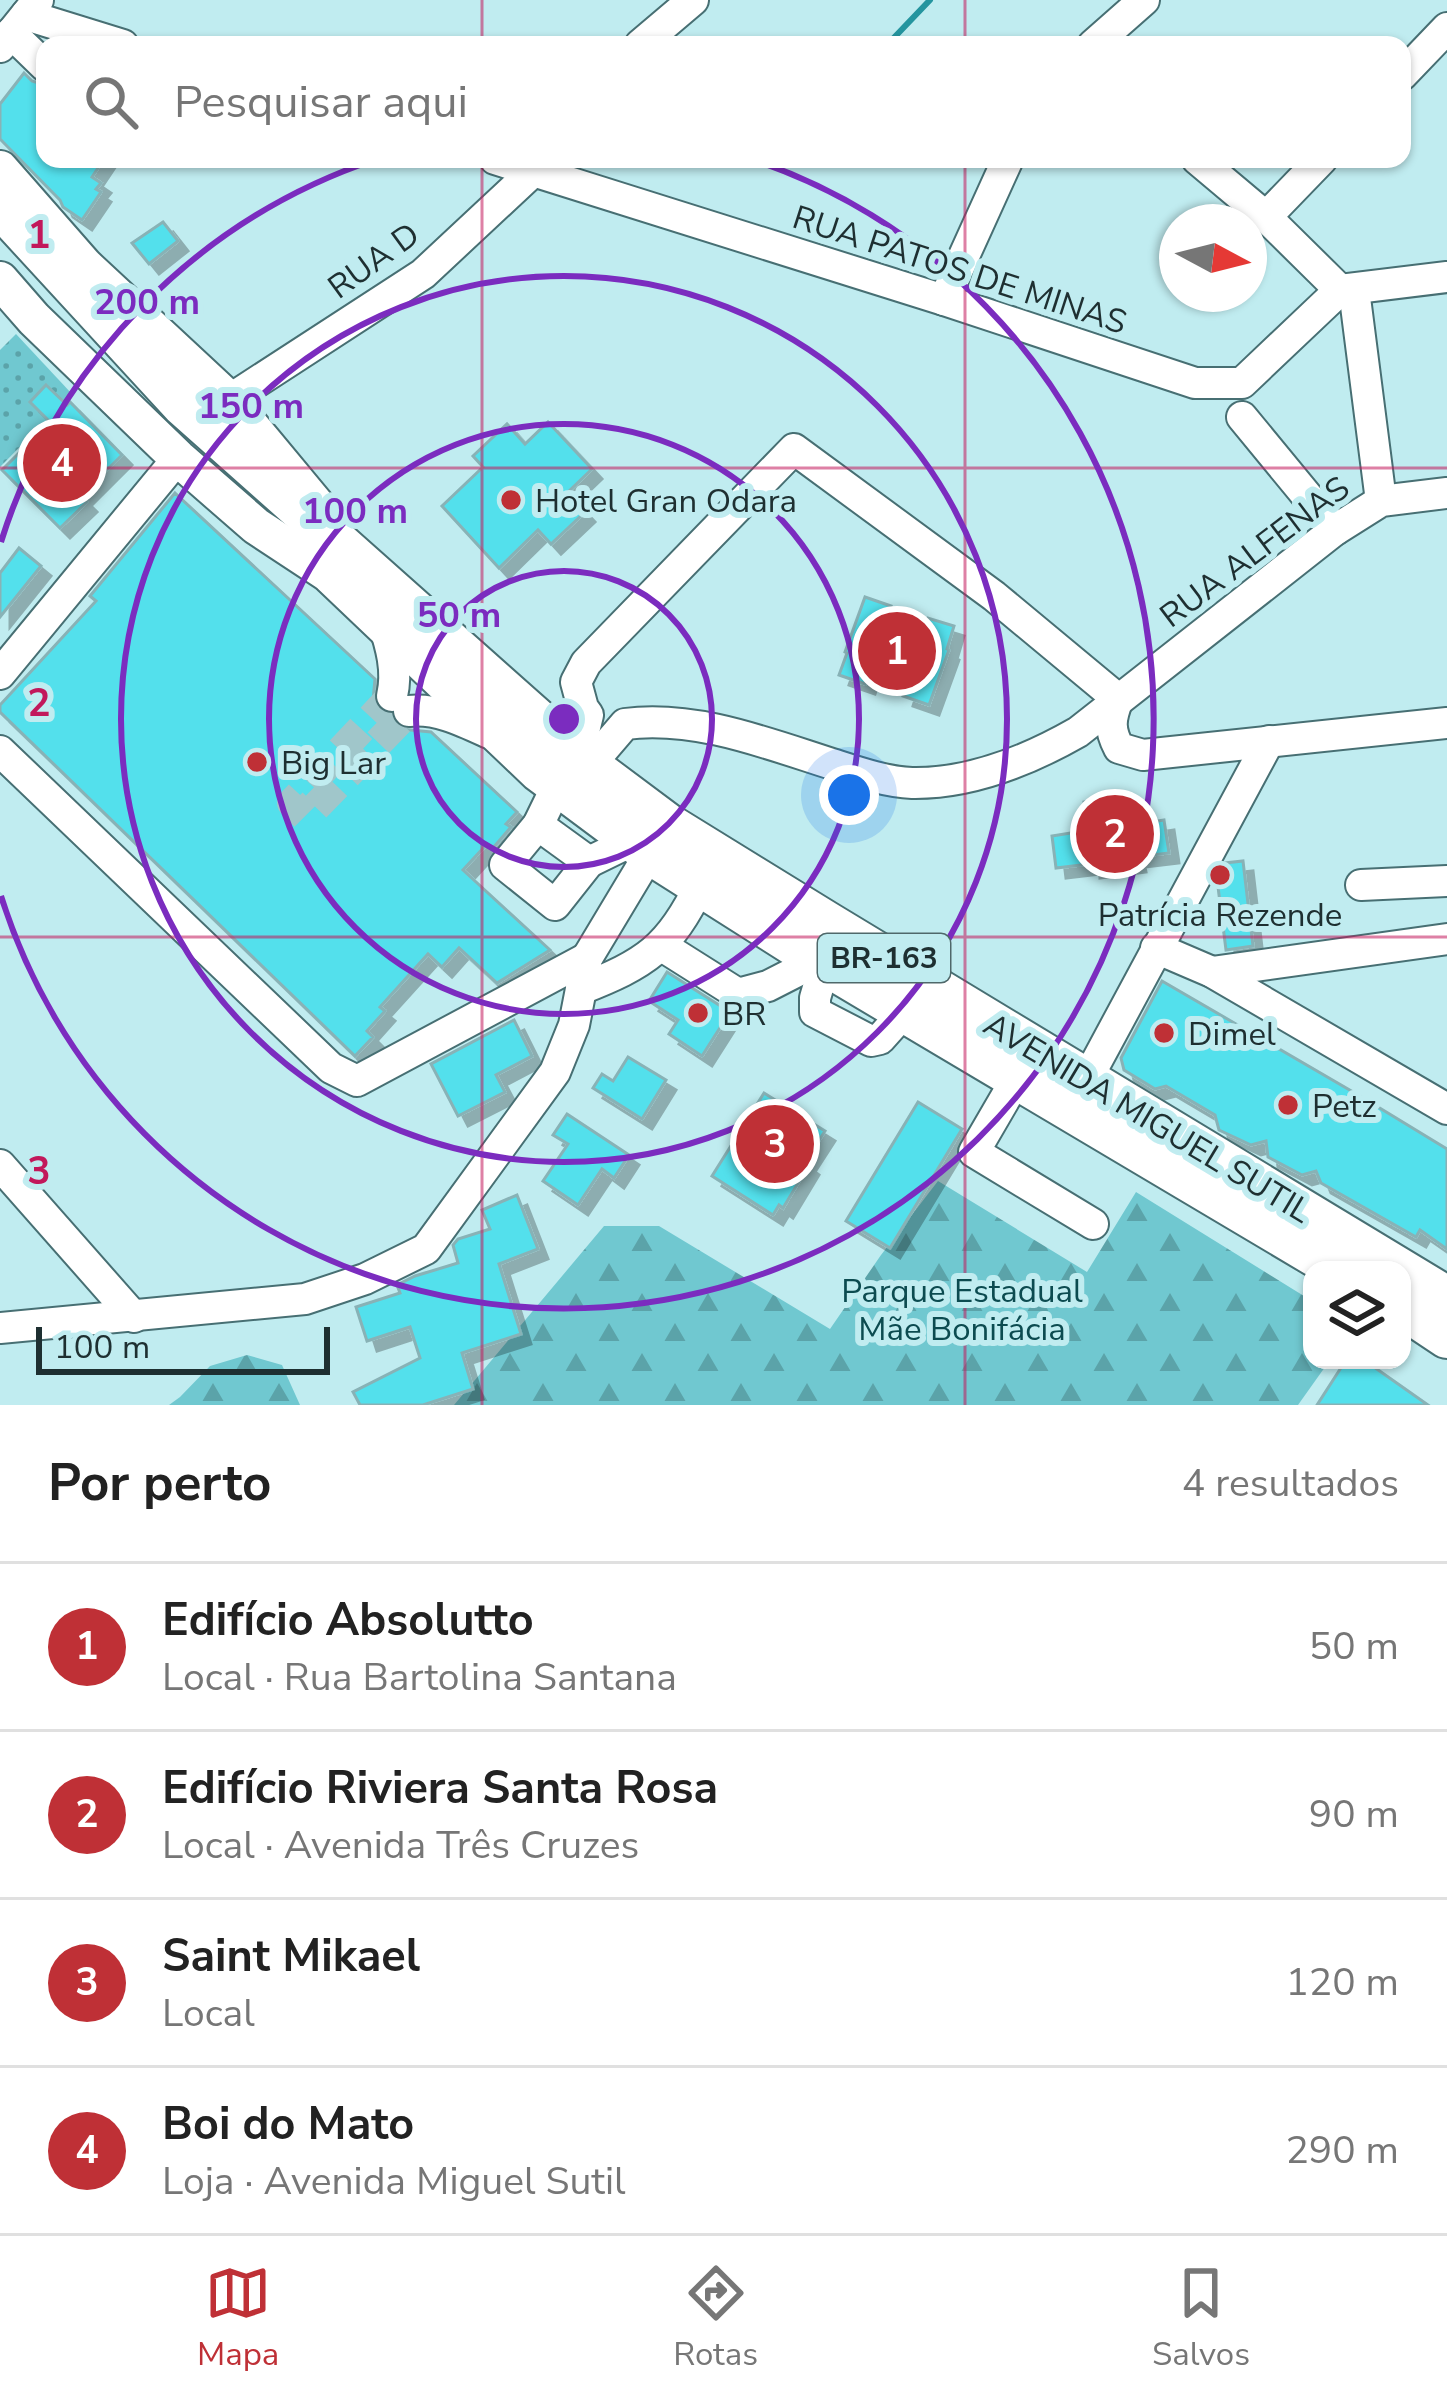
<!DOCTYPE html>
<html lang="pt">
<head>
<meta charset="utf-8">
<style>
	:root { --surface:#fff; --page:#f2f2f2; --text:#222; --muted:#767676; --line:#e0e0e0; --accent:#bf3036 }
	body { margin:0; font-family:"Nunito Sans",sans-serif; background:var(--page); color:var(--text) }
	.controls { position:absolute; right:36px; bottom:36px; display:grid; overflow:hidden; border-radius:24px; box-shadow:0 3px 9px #0004 }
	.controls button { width:108px; height:108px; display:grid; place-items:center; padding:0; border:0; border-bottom:3px solid var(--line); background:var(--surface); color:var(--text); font:60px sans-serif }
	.compass { position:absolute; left:1159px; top:204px; width:108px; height:108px; border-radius:50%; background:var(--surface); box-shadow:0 3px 9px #0004; rotate:97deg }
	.scale { position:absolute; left:36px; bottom:30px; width:294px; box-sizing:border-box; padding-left:12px; border:6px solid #1e2f31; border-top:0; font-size:33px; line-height:42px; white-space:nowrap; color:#1e2f31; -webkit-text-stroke:9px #c0ecf0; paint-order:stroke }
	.you { position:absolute; left:849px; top:795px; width:42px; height:42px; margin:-30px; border:9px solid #fff; border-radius:50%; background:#1a73e8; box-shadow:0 0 0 18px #1a73e833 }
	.badge { display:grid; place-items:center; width:78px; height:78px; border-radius:50%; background:var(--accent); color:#fff; font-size:39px; font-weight:700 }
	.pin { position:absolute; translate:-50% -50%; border:6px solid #fff; box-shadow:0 3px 12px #0006 }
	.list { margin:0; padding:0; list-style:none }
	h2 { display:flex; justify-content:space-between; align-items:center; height:156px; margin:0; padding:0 48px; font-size:51px }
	h2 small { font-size:39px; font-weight:400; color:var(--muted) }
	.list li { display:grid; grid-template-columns:78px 1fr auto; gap:36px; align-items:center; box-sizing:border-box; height:168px; padding:0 48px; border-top:3px solid var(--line) }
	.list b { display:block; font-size:45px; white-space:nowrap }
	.list p { margin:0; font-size:39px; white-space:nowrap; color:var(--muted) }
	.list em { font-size:39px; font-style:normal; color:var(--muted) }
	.icon { flex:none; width:66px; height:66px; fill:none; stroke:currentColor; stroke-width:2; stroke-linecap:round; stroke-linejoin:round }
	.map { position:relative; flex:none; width:1447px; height:1405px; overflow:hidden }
	.search { position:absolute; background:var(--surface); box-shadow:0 3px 9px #0004; left:36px; right:36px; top:36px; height:132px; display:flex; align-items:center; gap:30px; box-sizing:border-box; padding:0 42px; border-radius:24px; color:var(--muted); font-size:45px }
	.sheet { height:828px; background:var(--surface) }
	nav { display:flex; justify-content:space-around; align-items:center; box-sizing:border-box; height:168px; border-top:3px solid var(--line); background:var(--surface); font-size:33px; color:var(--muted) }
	nav a { display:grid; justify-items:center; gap:6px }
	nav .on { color:var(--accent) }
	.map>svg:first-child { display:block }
	.grass { fill:url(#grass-dots) }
	.forest { fill:url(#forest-firs) }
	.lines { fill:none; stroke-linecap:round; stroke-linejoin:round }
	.stream { stroke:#24959f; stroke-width:6 }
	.building { fill:#53e0ec; stroke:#88b2b6; stroke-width:3; filter:url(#shadow) }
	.minor-tunnel { stroke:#a0c6ca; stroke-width:30; stroke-dasharray:30 15; stroke-linecap:butt }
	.minor-casing { stroke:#476f73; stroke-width:34 }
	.major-casing { stroke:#476f73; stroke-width:40 }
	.highway-casing { stroke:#476f73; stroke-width:46 }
	.minor { stroke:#fff; stroke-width:30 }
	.major { stroke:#fff; stroke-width:36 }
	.highway { stroke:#fff; stroke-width:42 }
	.grid { fill:none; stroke:#c2185b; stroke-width:3; stroke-opacity:0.55 }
	.ring { fill:none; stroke:#7b2cbf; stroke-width:6 }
	.poi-dot { fill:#bf3036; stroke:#c0ecf0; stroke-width:4.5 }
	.labels { text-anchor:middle; stroke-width:12; stroke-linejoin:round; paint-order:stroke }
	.shield { fill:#c0ecf0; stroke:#4f686a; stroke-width:3 }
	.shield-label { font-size:30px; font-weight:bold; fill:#1e2f31 }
	.street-label { font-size:33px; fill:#1e2f31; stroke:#c0ecf0 }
	.poi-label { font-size:33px; fill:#1e2f31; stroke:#c0ecf0; text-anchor:start }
	.park-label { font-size:33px; fill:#0c4b50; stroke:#c0ecf0 }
	.grid-label { font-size:39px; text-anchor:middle; font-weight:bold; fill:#c2185b; stroke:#c0ecf0; stroke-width:12; stroke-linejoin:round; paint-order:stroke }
	.centre { fill:#7b2cbf; stroke:#c0ecf0; stroke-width:6 }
	.ring-label { font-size:36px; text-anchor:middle; font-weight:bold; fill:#7b2cbf; stroke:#c0ecf0; stroke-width:12; stroke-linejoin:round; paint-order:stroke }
</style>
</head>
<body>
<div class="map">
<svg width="1447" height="1405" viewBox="0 0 1447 1405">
	<defs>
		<pattern id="grass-dots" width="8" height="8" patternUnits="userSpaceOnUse" patternTransform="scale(3)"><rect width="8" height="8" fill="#70c8d0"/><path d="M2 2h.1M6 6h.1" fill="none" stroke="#5ba3a9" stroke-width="1.8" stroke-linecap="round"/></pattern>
		<pattern id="forest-firs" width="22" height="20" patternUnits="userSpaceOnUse" patternTransform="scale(3)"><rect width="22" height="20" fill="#70c8d0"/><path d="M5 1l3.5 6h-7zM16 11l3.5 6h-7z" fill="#5ba3a9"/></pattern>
		<filter id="shadow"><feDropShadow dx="10" dy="10" stdDeviation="0" flood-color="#0004"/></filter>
	</defs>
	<rect width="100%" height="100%" fill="#c0ecf0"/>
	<polygon class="grass" points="16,334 72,394 0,467 0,350"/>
	<g class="forest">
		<polygon points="938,1181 1087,1272 1136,1192 1312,1301 1312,1360 1330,1360 1298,1405 454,1405 604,1226 659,1226 830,1329 881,1255"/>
		<polygon points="247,1355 282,1365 300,1405 169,1405 180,1397 210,1366"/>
	</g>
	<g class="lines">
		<polyline class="stream" points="887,45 930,0"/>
	</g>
	<g class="building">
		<polygon points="24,73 32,81 45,85 45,159 104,159 92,177 101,183 96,189 101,192 82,220 63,207 60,200 0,139 0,104"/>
		<polygon points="163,222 178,241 149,264 132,243"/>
		<polygon points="46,385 67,405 70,402 122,455 81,496 87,502 60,528 2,470 50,422 30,402"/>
		<polygon points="548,422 592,469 567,493 585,512 551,544 538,530 499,568 442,506 483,467 473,456 507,424 525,444"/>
		<polygon points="175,493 375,679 373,701 379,710 390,715 393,722 401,729 431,732 517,812 506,824 511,827 493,848 487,844 463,870 550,950 497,983 459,948 442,967 428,954 380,1007 385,1011 367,1031 373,1037 355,1056 0,712 0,705 96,601 90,596"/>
		<polygon points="19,548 41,566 0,617 0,573"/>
		<polygon points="865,597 891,606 882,631 920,643 928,618 954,626 947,649 949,650 929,705 903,696 911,671 873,659 865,684 839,675 847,653 845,652"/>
		<polygon points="1125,796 1128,817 1138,816 1139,824 1164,820 1169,853 1135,857 1136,862 1090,868 1090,864 1056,868 1052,836 1077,832 1076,824 1087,823 1084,802"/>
		<polygon points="1243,861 1253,946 1226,950 1217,879 1225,863"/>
		<polygon points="667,972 730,1012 702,1056 669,1034 678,1020 649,1001"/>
		<polygon points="1162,981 1360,1096 1447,1149 1447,1249 1420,1230 1416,1237 1321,1183 1316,1171 1302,1175 1268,1157 1266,1141 1251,1145 1219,1130 1215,1115 1166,1086 1155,1089 1124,1070 1121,1058"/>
		<polygon points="514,1020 532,1056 496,1075 505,1092 458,1116 431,1064"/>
		<polygon points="628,1057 666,1080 642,1119 593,1088 602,1074 613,1081"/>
		<polygon points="764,1093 825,1131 805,1162 809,1165 783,1208 779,1205 773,1215 712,1176"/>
		<polygon points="918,1102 962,1129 890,1248 846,1221"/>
		<polygon points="567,1114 629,1155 614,1178 602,1169 578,1205 543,1181 568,1144 553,1135"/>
		<polygon points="517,1195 538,1249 499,1264 521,1334 462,1353 473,1389 423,1405 360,1405 353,1392 420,1358 410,1327 367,1341 356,1307 400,1293 397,1285 415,1276 458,1263 453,1245 458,1239 490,1229 482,1210"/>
		<polygon points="1346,1360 1364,1360 1428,1405 1317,1405"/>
	</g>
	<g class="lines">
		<polyline class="minor-tunnel" points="392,696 292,803 306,817 409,711"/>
		<g class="minor-casing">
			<g id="minor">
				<polyline points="26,15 123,45"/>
				<polyline points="11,33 45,66"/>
				<polyline points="640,45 693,0"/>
				<polyline points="1093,45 1144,0"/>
				<polyline points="0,47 38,0"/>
				<polyline points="1402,75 1447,28"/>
				<polyline points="495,159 944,300 1195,383 1242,383 1340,290 1447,277"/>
				<polyline points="1197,159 1266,217 1340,290"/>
				<polyline points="1266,217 1322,159"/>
				<polyline points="1354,290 1381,501"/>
				<polyline points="944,300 1008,159"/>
				<polyline points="229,400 423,274 543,162"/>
				<polyline points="1242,417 1335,530"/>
				<path d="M383 622C391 646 398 671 392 696"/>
				<polyline points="0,674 178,458"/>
				<path d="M1118 699C1110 720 1109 729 1119 748L1143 755 1447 723"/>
				<path d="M409 711C437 708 463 721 489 733"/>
				<polyline points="0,751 331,1068 357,1081 587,958"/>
				<polyline points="578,756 588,715 583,708 576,682 586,663 794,449 994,596 1118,699"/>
				<path d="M589 766 625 724C695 715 766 743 832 764 857 772 886 782 912 783 970 784 1029 760 1078 732L1335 530 1381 501 1447 493"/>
				<polyline points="558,784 538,825 589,862 634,840"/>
				<polyline points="538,825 505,865 555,905 589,862"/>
				<polyline points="1361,885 1447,881"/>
				<polyline points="662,946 738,994 768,986 819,960"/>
				<polyline points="1156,948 1212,972 1447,1109"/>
				<polyline points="825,964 815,998 815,1012 871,1041 880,1039 905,1011"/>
				<polyline points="1212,972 1447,939"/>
				<path d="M581 989C645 964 670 948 700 885"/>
				<polyline points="1017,1078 974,1152 1093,1224"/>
				<polyline points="1086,1081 1269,741"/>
				<polyline points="0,1165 134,1317"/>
				<polyline points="0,1328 305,1299 365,1279 426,1249 555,1072 574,1025 587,958 650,853"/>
			</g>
		</g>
		<g class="major-casing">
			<g id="major">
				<polyline points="0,169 85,266 229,400 322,512"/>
				<polyline points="0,280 34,319 178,458 256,526 341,582"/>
			</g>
		</g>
		<g class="highway-casing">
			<g id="highway">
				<polyline points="0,206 183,405 589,766 668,825 827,923 1447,1298"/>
				<polyline points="333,574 540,771 650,853 825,964 1340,1270"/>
				<polyline points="1402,1307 1447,1337"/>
			</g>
		</g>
		<use href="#minor" class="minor"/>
		<use href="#major" class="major"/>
		<use href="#highway" class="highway"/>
	</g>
	<path class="grid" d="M482 0V45M965 0V45M482 159V1405M965 159V1405M0 468H1447M0 937H1447"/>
	<g class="ring">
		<circle cx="564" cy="719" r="148"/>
		<circle cx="564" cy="719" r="295"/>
		<circle cx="564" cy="719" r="443"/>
		<path d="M1 542A590 590 0 0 1 377 159M751 159A590 590 0 1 1 1 896"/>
	</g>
	<g class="poi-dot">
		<circle cx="511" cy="500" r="12"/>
		<circle cx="257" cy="762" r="12"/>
		<circle cx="1220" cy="875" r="12"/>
		<circle cx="698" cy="1013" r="12"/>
		<circle cx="1164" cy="1033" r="12"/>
		<circle cx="1288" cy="1105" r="12"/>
	</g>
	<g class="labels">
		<rect class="shield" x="818" y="934" width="132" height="48" rx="9"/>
		<g class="shield-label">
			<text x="884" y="968">BR-163</text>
		</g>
		<g class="street-label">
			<text transform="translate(373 260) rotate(-36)" y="12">RUA D</text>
			<text transform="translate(960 269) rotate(18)" y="12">RUA PATOS DE MINAS</text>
			<text transform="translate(1254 551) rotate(-37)" y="12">RUA ALFENAS</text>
			<text transform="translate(1148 1117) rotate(31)" y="12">AVENIDA MIGUEL SUTIL</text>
		</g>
		<g class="poi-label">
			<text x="535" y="512">Hotel Gran Odara</text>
			<text x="281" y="774">Big Lar</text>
			<text x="1220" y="926" text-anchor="middle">Patrícia Rezende</text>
			<text x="722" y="1025">BR</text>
			<text x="1188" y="1045">Dimel</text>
			<text x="1312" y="1117">Petz</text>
		</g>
		<g class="park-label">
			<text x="962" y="1302">Parque Estadual<tspan x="962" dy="38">Mãe Bonifácia</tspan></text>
		</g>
	</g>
	<g class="grid-label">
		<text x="39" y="248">1</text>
		<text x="39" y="716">2</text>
		<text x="39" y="1184">3</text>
	</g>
	<circle cx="564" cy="719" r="18" class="centre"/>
	<g class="ring-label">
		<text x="147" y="314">200 m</text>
		<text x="251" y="418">150 m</text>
		<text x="355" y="523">100 m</text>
		<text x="459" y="627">50 m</text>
	</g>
</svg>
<div class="controls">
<button><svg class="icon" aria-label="layers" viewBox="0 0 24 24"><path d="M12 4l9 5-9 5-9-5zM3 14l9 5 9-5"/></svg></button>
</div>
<svg class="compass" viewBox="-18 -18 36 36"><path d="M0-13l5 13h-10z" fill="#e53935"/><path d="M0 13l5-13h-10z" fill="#767676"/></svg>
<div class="scale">100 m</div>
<div class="you"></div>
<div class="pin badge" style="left:897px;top:651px">1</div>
<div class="pin badge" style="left:1115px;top:834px">2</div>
<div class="pin badge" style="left:775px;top:1144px">3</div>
<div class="pin badge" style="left:62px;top:463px">4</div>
<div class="search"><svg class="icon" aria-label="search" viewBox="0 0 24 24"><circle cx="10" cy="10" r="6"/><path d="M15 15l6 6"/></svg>Pesquisar aqui</div>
</div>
<section class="sheet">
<h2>Por perto<small>4 resultados</small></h2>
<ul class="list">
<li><span class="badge">1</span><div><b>Edifício Absolutto</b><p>Local · Rua Bartolina Santana</p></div><em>50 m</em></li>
<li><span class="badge">2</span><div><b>Edifício Riviera Santa Rosa</b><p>Local · Avenida Três Cruzes</p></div><em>90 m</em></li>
<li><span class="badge">3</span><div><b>Saint Mikael</b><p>Local</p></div><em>120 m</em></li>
<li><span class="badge">4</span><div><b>Boi do Mato</b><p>Loja · Avenida Miguel Sutil</p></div><em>290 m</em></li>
</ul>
</section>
<nav>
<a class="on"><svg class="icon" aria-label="map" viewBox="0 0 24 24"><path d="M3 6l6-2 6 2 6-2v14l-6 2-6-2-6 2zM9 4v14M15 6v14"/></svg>Mapa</a>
<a><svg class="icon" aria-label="directions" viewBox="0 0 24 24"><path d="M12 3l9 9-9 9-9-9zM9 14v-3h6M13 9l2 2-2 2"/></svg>Rotas</a>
<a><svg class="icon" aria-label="saved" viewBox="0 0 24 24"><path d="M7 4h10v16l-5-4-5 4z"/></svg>Salvos</a>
</nav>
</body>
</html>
